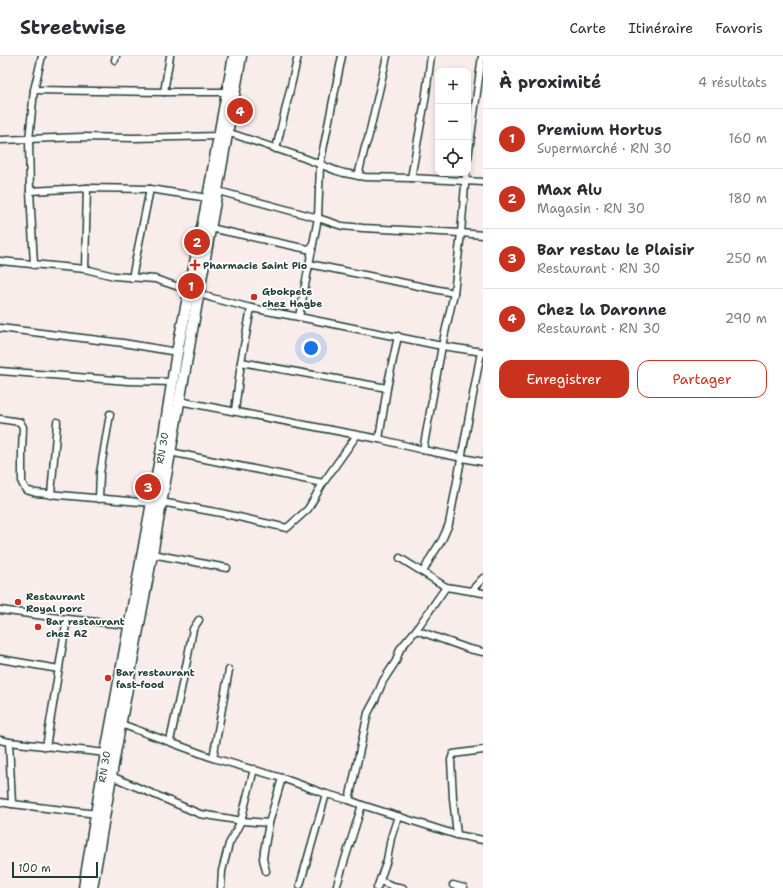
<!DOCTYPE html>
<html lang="fr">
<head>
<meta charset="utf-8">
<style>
	:root { --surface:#fff; --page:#f7f7f7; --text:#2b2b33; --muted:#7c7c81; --line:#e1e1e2; --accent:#c8321e }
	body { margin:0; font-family:"Shantell Sans",sans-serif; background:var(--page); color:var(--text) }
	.controls { position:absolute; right:12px; top:12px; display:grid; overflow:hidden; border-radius:8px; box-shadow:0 2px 6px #0003 }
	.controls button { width:36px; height:36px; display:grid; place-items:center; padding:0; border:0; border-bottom:1px solid var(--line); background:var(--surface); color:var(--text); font:20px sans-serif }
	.scale { position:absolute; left:12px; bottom:10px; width:86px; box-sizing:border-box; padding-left:4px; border:2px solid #1f3d34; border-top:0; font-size:11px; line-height:14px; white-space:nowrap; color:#1f3d34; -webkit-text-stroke:3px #fff; paint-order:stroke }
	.you { position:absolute; left:311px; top:292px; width:14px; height:14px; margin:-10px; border:3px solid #fff; border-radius:50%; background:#1a73e8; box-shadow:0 0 0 6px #1a73e833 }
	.badge { display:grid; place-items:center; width:26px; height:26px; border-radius:50%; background:var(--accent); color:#fff; font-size:13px; font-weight:700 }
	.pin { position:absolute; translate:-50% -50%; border:2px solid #fff; box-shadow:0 1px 4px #0006 }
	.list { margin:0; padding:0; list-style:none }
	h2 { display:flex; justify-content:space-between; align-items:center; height:52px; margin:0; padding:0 16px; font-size:17px }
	h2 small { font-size:13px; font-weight:400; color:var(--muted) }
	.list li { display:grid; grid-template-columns:26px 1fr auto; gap:12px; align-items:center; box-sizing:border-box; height:60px; padding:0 16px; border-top:1px solid var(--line) }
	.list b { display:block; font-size:15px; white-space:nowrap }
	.list p { margin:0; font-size:13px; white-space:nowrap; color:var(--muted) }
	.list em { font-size:13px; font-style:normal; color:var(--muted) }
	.actions { display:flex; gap:8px; padding:12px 16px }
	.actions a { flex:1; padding:9px 0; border:1px solid var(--accent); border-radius:12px; text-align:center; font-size:14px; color:var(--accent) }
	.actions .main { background:var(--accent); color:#fff }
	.icon { flex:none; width:22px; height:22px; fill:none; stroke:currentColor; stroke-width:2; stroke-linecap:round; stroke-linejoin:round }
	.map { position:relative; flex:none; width:483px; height:832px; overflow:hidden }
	header { display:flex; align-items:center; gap:24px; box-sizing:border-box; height:56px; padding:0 20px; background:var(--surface); border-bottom:1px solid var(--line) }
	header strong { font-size:19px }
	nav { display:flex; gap:22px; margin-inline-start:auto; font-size:14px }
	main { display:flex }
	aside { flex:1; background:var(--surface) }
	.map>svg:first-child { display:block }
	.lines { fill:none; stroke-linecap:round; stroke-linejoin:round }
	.minor-casing { stroke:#1f3d34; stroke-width:9 }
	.primary-casing { stroke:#1f3d34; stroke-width:13 }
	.minor { stroke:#fff; stroke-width:6 }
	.primary { stroke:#fff; stroke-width:10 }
	.poi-dot { fill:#c8321e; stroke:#fff; stroke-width:1.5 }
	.labels { text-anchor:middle; stroke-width:3.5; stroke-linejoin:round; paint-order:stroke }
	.poi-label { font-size:10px; font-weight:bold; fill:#1f3d34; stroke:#fff; text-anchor:start }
	.street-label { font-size:10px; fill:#1f3d34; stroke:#fff }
</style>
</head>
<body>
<header>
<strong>Streetwise</strong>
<nav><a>Carte</a><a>Itinéraire</a><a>Favoris</a></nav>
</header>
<main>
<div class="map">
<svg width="483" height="832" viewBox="0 0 483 832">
	<rect width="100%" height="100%" fill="#f9edeb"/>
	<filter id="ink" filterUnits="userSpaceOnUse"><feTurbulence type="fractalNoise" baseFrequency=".025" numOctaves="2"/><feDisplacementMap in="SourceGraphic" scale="8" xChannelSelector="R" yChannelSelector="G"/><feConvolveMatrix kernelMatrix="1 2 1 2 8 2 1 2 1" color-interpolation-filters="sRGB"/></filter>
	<g filter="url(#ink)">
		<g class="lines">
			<g class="minor-casing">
				<g id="minor">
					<polyline points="115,4 116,0"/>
					<polyline points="34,34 164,36 227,36"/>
					<polyline points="164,36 170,0"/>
					<polyline points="227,76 304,102 337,115 344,117 365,121 411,122 483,126"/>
					<polyline points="0,84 82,81 134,82 219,80"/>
					<polyline points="276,93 298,0"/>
					<polyline points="468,102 482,0"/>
					<polyline points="358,120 365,91 368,83 387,0"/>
					<polyline points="411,122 425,45 431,0"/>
					<polyline points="30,135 87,132 150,133 208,142"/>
					<polyline points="218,135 318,162 342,170 363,172 461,177 483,179"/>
					<polyline points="210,172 312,194"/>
					<polyline points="0,205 85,213 114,220 155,223 212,242 251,252 299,261 442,290 483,296"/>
					<polyline points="309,208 454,237"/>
					<polyline points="34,209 30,135 29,84 34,34 42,0"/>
					<polyline points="85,213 87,132"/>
					<polyline points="132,222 150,133"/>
					<polyline points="299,261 318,162 320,109 342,0"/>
					<polyline points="0,272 123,287 177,296"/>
					<polyline points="241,306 387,332"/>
					<polyline points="0,315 128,325 173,326"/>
					<polyline points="179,345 379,383 423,394 483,406"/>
					<polyline points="235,355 241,306 251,252"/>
					<polyline points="0,363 20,366 23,371 22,396 22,427 26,434 36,437 152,447"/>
					<polyline points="379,383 387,332 398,280"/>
					<polyline points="423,394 442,290 454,237 461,177 466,117"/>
					<polyline points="170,396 323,427"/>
					<polyline points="51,439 57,366"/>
					<polyline points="99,443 100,417 110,358"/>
					<polyline points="161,446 221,457 287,472 308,453 323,427 357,379"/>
					<polyline points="152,498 227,512"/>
					<polyline points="400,502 446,531 483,537"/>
					<polyline points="423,516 431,501 442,484 449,468 481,296"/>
					<polyline points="446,531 416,574 469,593 483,596"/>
					<polyline points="471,535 483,522"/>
					<polyline points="0,554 67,563 129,569"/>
					<polyline points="0,603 59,613"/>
					<polyline points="121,668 213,702 282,722 326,738 349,744 362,749 457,779 483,784"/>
					<polyline points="0,684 9,686"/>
					<polyline points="170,685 187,605 193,573 199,564"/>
					<polyline points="46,691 67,563"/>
					<polyline points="213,702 229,614"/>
					<polyline points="111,720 200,758 243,765 269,767"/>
					<polyline points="349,744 368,657 375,644 383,625 396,605 400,593 416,574"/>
					<polyline points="0,746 12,748 97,758"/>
					<polyline points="12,748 9,686 106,697"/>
					<polyline points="457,779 453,742 451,704 453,698 483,694"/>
					<polyline points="266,815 263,803 264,795 269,767 282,722"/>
					<polyline points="380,825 393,830 403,832"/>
					<polyline points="300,829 326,738"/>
					<polyline points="453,829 464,832"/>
					<polyline points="221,832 222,815 229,788 241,765 254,713"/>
					<polyline points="336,832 362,749"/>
					<polyline points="377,832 387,804 391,782 398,760"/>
				</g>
			</g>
			<g class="primary-casing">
				<g id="primary">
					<path id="s1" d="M84 832 106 697 162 392 177 296 208 142 219 80 234 0"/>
					<polyline points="92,832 115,697 152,498 241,0"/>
				</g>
			</g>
			<use href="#minor" class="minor"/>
			<use href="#primary" class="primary"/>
		</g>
	</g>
	<g class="poi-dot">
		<path d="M193 203h4v4h4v4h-4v4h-4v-4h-4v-4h4z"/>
		<circle cx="254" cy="241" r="4"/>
		<circle cx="18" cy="546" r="4"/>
		<circle cx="38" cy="571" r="4"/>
		<circle cx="108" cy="622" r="4"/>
	</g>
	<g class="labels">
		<g class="poi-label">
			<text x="203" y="213">Pharmacie Saint Pio</text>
			<text x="262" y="239">Gbokpete<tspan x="262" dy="12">chez Hagbe</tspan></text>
			<text x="26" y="544">Restaurant<tspan x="26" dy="12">Royal porc</tspan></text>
			<text x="46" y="569">Bar restaurant<tspan x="46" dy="12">chez AZ</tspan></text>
			<text x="116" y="620">Bar restaurant<tspan x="116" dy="12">fast-food</tspan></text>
		</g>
		<g class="street-label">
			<text dy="4" stroke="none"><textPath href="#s1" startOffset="447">RN 30</textPath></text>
			<text dy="4" stroke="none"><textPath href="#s1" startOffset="123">RN 30</textPath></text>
		</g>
	</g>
</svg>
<div class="controls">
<button>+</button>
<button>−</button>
<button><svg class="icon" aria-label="locate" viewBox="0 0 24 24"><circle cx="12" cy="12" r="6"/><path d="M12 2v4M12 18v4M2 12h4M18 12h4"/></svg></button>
</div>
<div class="scale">100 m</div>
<div class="you"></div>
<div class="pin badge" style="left:191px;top:230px">1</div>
<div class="pin badge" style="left:197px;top:186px">2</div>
<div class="pin badge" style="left:148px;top:431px">3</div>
<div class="pin badge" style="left:240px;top:55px">4</div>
</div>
<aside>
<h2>À proximité<small>4 résultats</small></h2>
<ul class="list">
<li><span class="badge">1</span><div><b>Premium Hortus</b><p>Supermarché · RN 30</p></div><em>160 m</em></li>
<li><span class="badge">2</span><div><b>Max Alu</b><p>Magasin · RN 30</p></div><em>180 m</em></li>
<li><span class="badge">3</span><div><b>Bar restau le Plaisir</b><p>Restaurant · RN 30</p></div><em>250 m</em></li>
<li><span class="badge">4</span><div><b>Chez la Daronne</b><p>Restaurant · RN 30</p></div><em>290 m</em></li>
</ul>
<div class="actions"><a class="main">Enregistrer</a><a>Partager</a></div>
</aside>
</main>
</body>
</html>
